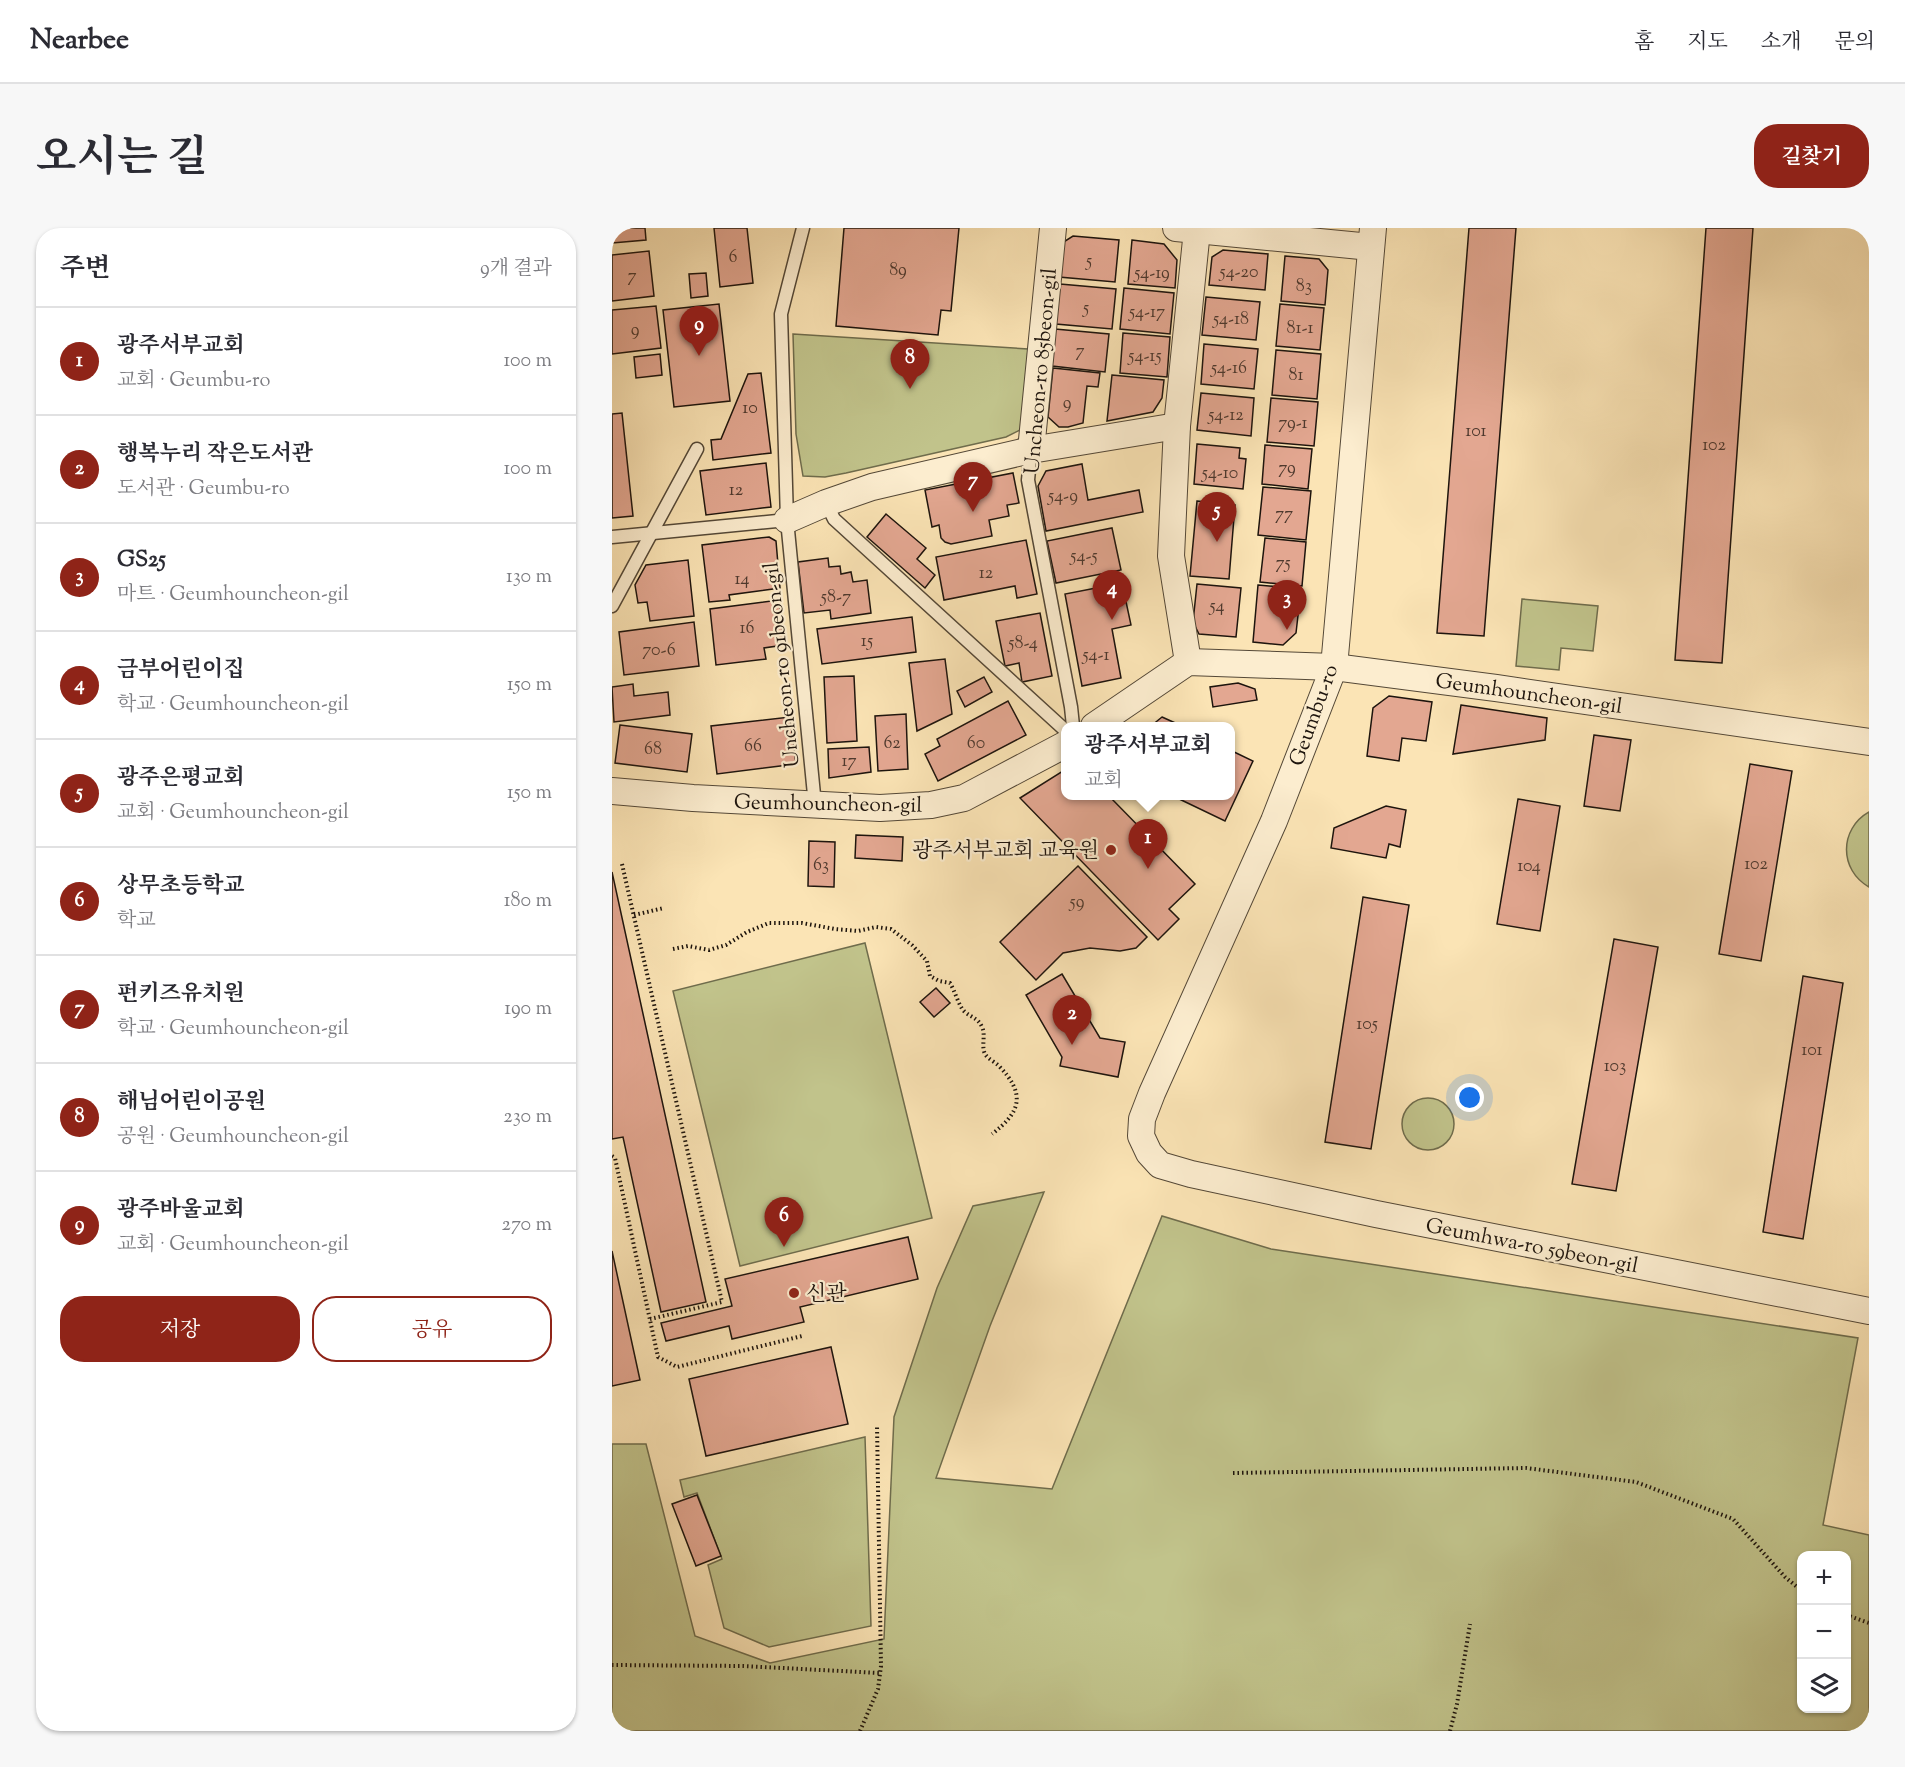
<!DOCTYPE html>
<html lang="ko">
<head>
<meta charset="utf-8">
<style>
	:root { --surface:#fff; --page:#f7f7f7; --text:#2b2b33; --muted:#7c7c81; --line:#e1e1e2; --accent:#8f2418 }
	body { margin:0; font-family:"Sorts Mill Goudy","Noto Serif KR",serif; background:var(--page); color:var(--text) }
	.controls { position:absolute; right:18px; bottom:18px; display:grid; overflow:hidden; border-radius:12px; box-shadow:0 2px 4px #0004 }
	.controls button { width:54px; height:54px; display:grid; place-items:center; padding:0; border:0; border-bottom:2px solid var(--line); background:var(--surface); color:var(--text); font:30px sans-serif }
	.you { position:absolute; left:858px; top:870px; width:21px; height:21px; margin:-15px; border:4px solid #fff; border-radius:50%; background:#1a73e8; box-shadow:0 0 0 9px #1a73e833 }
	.badge { display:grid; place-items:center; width:39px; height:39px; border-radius:50%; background:var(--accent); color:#fff; font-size:20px; font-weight:700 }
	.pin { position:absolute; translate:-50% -50px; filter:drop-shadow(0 2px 3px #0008) }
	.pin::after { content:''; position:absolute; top:32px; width:21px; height:18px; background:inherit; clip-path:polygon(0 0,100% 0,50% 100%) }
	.popup { position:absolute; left:449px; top:494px; width:174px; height:78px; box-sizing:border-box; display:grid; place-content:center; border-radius:12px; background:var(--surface); filter:drop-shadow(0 2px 4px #0005); font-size:20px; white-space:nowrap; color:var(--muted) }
	.popup b { font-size:22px; color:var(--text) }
	.popup::after { content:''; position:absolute; left:50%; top:100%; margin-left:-12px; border:12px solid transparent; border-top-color:var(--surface) }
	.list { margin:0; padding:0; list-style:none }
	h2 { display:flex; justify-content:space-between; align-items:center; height:78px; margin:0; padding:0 24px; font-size:26px }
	h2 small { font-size:20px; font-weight:400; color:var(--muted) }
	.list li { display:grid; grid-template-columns:39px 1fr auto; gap:18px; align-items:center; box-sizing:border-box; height:108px; padding:0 24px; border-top:2px solid var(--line) }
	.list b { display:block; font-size:22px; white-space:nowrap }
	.list p { margin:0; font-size:20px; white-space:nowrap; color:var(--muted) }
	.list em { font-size:20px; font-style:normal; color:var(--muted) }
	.actions { display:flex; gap:12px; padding:18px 24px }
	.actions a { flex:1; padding:14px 0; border:2px solid var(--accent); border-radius:24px; text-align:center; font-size:21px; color:var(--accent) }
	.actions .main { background:var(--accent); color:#fff }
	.icon { flex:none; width:33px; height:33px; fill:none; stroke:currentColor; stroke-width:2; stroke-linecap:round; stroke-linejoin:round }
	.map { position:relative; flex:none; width:1257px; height:1503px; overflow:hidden; border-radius:24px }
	header { display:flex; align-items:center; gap:36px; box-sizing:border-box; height:84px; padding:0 30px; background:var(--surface); border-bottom:2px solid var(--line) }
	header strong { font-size:28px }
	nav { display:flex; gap:33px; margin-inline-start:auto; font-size:21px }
	.intro { display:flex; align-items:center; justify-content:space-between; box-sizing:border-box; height:144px; padding:0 36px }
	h1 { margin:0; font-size:42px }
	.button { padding:15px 27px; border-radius:24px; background:var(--accent); color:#fff; font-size:21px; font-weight:700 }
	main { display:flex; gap:36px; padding:0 36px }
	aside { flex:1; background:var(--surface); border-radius:24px; box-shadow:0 2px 4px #0004 }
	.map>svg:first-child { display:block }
	.green { fill:#c1c38b; stroke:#6f6c4c; stroke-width:1.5; fill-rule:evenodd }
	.building { fill:#e3a791; stroke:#1d140d; stroke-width:1.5 }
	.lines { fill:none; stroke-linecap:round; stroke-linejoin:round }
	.service-casing { stroke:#544837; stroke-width:15 }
	.minor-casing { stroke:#544837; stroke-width:28 }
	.path { stroke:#1d140d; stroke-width:4; stroke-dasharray:1.5 3; stroke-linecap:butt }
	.service { stroke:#fcedcf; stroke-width:12 }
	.minor { stroke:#fcedcf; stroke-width:26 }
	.poi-dot { fill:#8f2418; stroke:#fcedcf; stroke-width:2 }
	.labels { text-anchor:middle; stroke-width:4.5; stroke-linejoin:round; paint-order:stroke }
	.number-label { font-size:18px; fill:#4e392e }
	.street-label { font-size:21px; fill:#1d140d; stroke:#fcedcf }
	.poi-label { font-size:21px; fill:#1d140d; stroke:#fcedcf; text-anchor:end }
</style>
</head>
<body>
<header>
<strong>Nearbee</strong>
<nav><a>홈</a><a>지도</a><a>소개</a><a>문의</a></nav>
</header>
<div class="intro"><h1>오시는 길</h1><a class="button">길찾기</a></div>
<main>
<aside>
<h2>주변<small>9개 결과</small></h2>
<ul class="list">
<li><span class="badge">1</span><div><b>광주서부교회</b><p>교회 · Geumbu-ro</p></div><em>100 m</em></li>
<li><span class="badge">2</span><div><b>행복누리 작은도서관</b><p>도서관 · Geumbu-ro</p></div><em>100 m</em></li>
<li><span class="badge">3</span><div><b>GS25</b><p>마트 · Geumhouncheon-gil</p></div><em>130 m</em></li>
<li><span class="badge">4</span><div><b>금부어린이집</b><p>학교 · Geumhouncheon-gil</p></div><em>150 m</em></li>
<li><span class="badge">5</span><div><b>광주은평교회</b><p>교회 · Geumhouncheon-gil</p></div><em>150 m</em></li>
<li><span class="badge">6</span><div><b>상무초등학교</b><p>학교</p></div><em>180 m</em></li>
<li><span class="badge">7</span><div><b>펀키즈유치원</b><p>학교 · Geumhouncheon-gil</p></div><em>190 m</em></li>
<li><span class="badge">8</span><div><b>해님어린이공원</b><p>공원 · Geumhouncheon-gil</p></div><em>230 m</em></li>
<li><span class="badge">9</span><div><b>광주바울교회</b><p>교회 · Geumhouncheon-gil</p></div><em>270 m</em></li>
</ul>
<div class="actions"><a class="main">저장</a><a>공유</a></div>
</aside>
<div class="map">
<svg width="1257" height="1503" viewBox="0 0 1257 1503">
	<rect width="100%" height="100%" fill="#fbe4b5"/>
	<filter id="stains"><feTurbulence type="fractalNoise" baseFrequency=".00333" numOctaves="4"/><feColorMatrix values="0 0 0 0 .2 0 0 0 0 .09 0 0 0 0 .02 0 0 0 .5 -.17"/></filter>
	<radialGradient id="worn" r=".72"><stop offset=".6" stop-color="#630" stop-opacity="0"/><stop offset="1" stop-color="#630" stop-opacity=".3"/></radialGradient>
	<g class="green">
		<polygon points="181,106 416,121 410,201 394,209 234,245 213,249 191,248 184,206"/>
		<polygon points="910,371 986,378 981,423 949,420 947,442 904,438"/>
		<path d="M1257 584V659C1227 642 1227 601 1257 584Z"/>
		<polygon points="253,715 320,990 128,1038 61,763"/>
		<circle cx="816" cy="896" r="26"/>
		<path d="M432 964 378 1098 324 1250 440 1261 550 988 659 1021 1246 1110 1211 1297 1257 1307V1503H0V1216H34L83 1408 158 1435 272 1411 282 1189 325 1060 361 978ZM1190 1328H1234V1480H1190Z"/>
		<polygon points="253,1209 259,1398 157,1419 112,1400 96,1337 110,1331 85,1265 72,1269 68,1252"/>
	</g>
	<g class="building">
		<polygon points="0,0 33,0 34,12 0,15"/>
		<polygon points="102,0 135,0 141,55 108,59"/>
		<polygon points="232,0 347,0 339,83 329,82 326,107 224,98"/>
		<polygon points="857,0 904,0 872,408 825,405"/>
		<polygon points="1094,0 1141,0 1110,435 1063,432"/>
		<polygon points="461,8 507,12 503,54 447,49 450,15"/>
		<polygon points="520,12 552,16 565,32 563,60 516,56"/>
		<polygon points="611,22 656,26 653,62 597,57 600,29"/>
		<polygon points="37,23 42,68 0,73 0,27"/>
		<polygon points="673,28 707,31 716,42 713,77 669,73"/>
		<polygon points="94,45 96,68 79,70 77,46"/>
		<polygon points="448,56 504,61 500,101 444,96"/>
		<polygon points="512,60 562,65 558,106 508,101"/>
		<polygon points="594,69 648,74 644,112 590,107"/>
		<polygon points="107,76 118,173 62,179 51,82"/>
		<polygon points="668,76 712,80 708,122 664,118"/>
		<polygon points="44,78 49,120 0,126 0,82"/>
		<polygon points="443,101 497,106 493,144 440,138"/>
		<polygon points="511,105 558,109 555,149 508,145"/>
		<polygon points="592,116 646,121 642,161 589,156"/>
		<polygon points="664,122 709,126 705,171 660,167"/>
		<polygon points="48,126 50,147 24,150 22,129"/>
		<polygon points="441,140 488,145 486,159 475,158 471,195 456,199 447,199 436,189"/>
		<polygon points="149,145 159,225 101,232 99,212 109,211 136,146"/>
		<polygon points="500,147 552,152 550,170 541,184 495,193"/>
		<polygon points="589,165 642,170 639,208 585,202"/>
		<polygon points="659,170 706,174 702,218 655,214"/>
		<polygon points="10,185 21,288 0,290 0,186"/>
		<polygon points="585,216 628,220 627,230 634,231 631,261 582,256"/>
		<polygon points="653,217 700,221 696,261 650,256"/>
		<polygon points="154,235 159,279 94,287 88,243"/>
		<polygon points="470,236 476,272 527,262 531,284 434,303 426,258 434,243"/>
		<polygon points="401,245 407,275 395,277 397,288 377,292 380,308 339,316 333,314 329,310 327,297 320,299 313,262"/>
		<polygon points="651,259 699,263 694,312 646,307"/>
		<polygon points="585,273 623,277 617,351 578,348"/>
		<polygon points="274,286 314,320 305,331 323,347 313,360 255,309"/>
		<polygon points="500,300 509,342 444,355 435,313"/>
		<polygon points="157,309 164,313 168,360 117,367 118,372 97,374 90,317"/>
		<polygon points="653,310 694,314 690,358 648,354"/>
		<polygon points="414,312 425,366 405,370 403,358 332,372 324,329"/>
		<polygon points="216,330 217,339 228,338 229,346 239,344 241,354 255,352 259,385 219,391 218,382 192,385 186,334"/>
		<polygon points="76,332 82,388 38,393 35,374 26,375 23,357 34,337"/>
		<polygon points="510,355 519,397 500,401 509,450 470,458 453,366"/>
		<polygon points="585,356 629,360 624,409 587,406 581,394"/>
		<polygon points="646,357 689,361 684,405 671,417 641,414"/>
		<polygon points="167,372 172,417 152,420 154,431 104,437 98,381"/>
		<polygon points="428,385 440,448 410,454 407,435 393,438 384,393"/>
		<polygon points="300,389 304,424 210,436 205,401"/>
		<polygon points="82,394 87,438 12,447 7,404"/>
		<polygon points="333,431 340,486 305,503 297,435"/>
		<polygon points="242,448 245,513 215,515 212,449"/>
		<polygon points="372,449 380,464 353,479 345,463"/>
		<polygon points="626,455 643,461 645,472 601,479 598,459"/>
		<polygon points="21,456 22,468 56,464 58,487 2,494 0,459"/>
		<polygon points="777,468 820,474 814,513 790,510 787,533 755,528 761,480"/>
		<polygon points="396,473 414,507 326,553 313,526 328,518 325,511"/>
		<polygon points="849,477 935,490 933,512 841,526"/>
		<polygon points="294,486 296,541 266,543 263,488"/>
		<polygon points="178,489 184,536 105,546 99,498"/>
		<polygon points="550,489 570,498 539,498"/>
		<polygon points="8,497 80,506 75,544 3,535"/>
		<polygon points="982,507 1019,512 1008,583 972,578"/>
		<polygon points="257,519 259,544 217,550 216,521"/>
		<polygon points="618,522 641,533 613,593 561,568 618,568"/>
		<polygon points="1138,536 1180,543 1149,733 1107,726"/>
		<polygon points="454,541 454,568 497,568 583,656 557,681 567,691 546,712 408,570"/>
		<polygon points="906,571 948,578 928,703 885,696"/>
		<polygon points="774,578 794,582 788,619 777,616 774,630 719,620 722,600"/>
		<polygon points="244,607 291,609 290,633 243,630"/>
		<polygon points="197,613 223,614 222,659 196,658"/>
		<polygon points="466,638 535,709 524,720 508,723 478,720 451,725 424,752 388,714"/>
		<polygon points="0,644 94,1074 49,1084 11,909 0,911"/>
		<polygon points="751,669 797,677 759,921 713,914"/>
		<polygon points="1002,711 1046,719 1004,963 960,956"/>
		<polygon points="450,746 488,810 513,814 506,849 448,838 450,829 414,767"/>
		<polygon points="1191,748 1231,755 1191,1011 1151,1004"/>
		<polygon points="324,760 338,775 322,789 308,774"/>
		<polygon points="296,1009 306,1051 188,1079 192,1094 120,1111 117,1098 54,1113 49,1095 120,1078 113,1051"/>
		<polygon points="0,1023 28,1152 0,1158"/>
		<polygon points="219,1119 236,1196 94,1228 77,1151"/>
		<polygon points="85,1267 109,1328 84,1338 60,1276"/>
	</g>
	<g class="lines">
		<g class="service-casing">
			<g id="service">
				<polyline points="191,0 169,86 175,292 203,577"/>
				<polyline points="419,222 416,252 459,479 461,498"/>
				<polyline points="214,275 222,291 454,503"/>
				<polyline points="0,309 175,292"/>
				<polyline points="0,378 85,221"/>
			</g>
		</g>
		<g class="minor-casing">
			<g id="minor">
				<polyline points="564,0 759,19"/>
				<polyline points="761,0 722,439 662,593 540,865 530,891 529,908 537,925 548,937 579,946 764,986 1257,1083"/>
				<polyline points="419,222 441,0"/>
				<polyline points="175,292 214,275 260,259 419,222 565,198"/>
				<polyline points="576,434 559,328 565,198 585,2"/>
				<polyline points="482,498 576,434 722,439 884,460 1257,514"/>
				<polyline points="0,563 81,570 268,580 319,577 352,570 454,516"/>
			</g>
		</g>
		<g class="path">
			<polyline points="10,636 110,1074 38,1091"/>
			<polyline points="22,687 52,680"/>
			<path d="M61 721 76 718 97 722 114 717 135 704 157 695H190L223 701 246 703 264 699 279 701 300 717 315 733 318 748 327 753 338 755C343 763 347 779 353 784 360 790 366 790 370 799 374 807 369 818 373 826 376 831 383 834 387 838 414 866 409 884 380 906"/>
			<polyline points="0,928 3,930 46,1129 65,1139 190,1108"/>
			<polyline points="621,1245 914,1240 1024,1254 1121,1291 1173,1349 1190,1363"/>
			<polyline points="1234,1387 1257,1395"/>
			<polyline points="0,1437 131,1438 268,1445"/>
			<polyline points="248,1503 266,1461 269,1438 265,1197"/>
			<polyline points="838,1503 845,1476 858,1396"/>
		</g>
		<use href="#service" class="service"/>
		<use href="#minor" class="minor"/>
	</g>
	<g class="poi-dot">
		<circle cx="499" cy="622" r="6"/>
		<circle cx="182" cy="1065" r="6"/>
	</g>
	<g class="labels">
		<g class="number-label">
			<text x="121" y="34">6</text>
			<text x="477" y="38">5</text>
			<text x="286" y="47">89</text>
			<text x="627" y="49">54-20</text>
			<text x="540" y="50">54-19</text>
			<text x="20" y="53">7</text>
			<text x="692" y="63">83</text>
			<text x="474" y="85">5</text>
			<text x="535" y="89">54-17</text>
			<text x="619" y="96">54-18</text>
			<text x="688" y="105">81-1</text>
			<text x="23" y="107">9</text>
			<text x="468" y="128">7</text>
			<text x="533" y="133">54-15</text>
			<text x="617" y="145">54-16</text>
			<text x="684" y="152">81</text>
			<text x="455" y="180">9</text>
			<text x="138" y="185">10</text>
			<text x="614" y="192">54-12</text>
			<text x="681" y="200">79-1</text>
			<text x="864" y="208">101</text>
			<text x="1102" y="222">102</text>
			<text x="675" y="245">79</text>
			<text x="608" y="250">54-10</text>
			<text x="124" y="267">12</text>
			<text x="451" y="273">54-9</text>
			<text x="672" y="291">77</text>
			<text x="472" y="333">54-5</text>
			<text x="671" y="340">75</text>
			<text x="374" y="350">12</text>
			<text x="130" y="356">14</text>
			<text x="224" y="374">58-7</text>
			<text x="605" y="383">54</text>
			<text x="135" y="405">16</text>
			<text x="255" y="418">15</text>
			<text x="411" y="420">58-4</text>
			<text x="47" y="427">70-6</text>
			<text x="484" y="432">54-1</text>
			<text x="280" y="520">62</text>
			<text x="364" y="520">60</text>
			<text x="141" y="523">66</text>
			<text x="41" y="526">68</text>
			<text x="237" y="538">17</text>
			<text x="1144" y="641">102</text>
			<text x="209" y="642">63</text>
			<text x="917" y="643">104</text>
			<text x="465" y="679">59</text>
			<text x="755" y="801">105</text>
			<text x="1200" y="827">101</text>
			<text x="1003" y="843">103</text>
		</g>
		<g class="street-label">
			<text transform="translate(428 143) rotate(-85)" y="7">Uncheon-ro 85beon-gil</text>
			<text transform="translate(169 437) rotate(-96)" y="7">Uncheon-ro 91beon-gil</text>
			<text transform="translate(917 465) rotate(8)" y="7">Geumhouncheon-gil</text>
			<text transform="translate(701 487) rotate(-70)" y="7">Geumbu-ro</text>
			<text transform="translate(216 575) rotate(1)" y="7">Geumhouncheon-gil</text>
			<text transform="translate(920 1017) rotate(11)" y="7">Geumhwa-ro 59beon-gil</text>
		</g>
		<g class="poi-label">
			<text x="487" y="629">광주서부교회 교육원</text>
			<text x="194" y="1072" text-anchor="start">신관</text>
		</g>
	</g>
	<rect width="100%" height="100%" filter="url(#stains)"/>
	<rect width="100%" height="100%" fill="url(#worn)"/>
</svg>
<div class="controls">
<button>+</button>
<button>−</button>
<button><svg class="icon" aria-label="layers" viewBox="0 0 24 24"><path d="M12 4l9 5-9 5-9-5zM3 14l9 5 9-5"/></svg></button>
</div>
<div class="you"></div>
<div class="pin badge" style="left:536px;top:641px">1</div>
<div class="popup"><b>광주서부교회</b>교회</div>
<div class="pin badge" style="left:460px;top:817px">2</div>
<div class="pin badge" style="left:675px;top:402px">3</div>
<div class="pin badge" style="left:500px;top:392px">4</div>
<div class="pin badge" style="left:605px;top:314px">5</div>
<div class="pin badge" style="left:172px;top:1019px">6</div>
<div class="pin badge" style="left:361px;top:284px">7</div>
<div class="pin badge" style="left:298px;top:161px">8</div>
<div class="pin badge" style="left:87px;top:128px">9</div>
</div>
</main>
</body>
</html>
